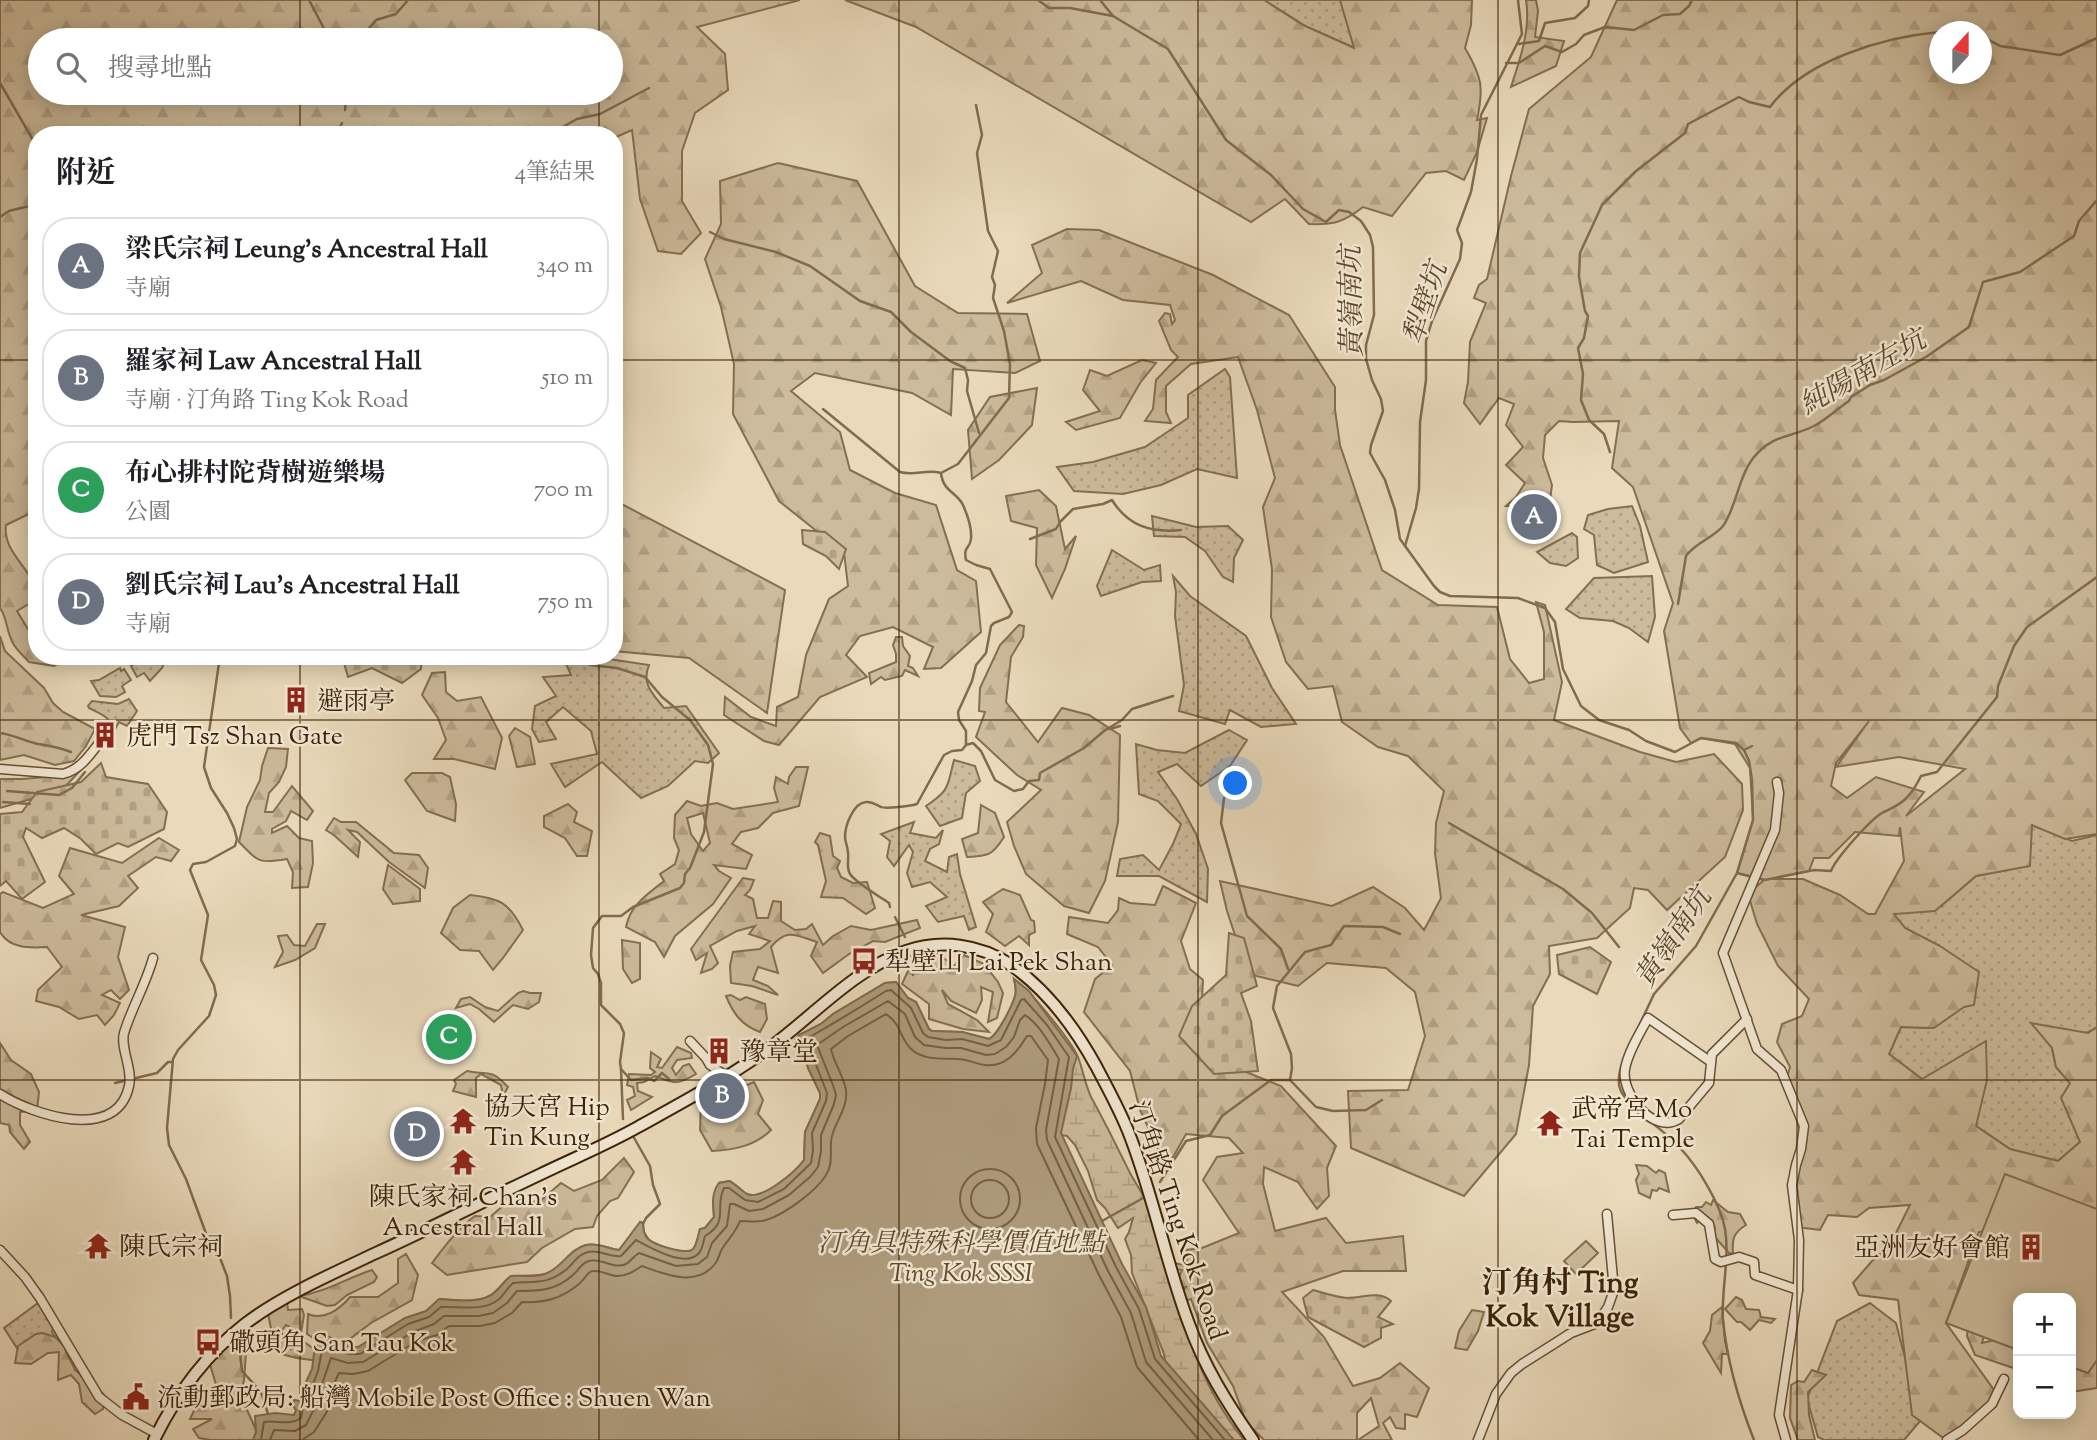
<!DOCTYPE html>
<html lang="zh-TW">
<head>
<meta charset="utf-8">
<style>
	:root { --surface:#fff; --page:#f6f6f6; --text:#202124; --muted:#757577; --line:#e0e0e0; --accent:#111827 }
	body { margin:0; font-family:"Sorts Mill Goudy","Noto Serif TC",serif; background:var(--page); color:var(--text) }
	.controls { position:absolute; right:21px; bottom:21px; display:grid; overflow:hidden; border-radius:14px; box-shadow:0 4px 18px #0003 }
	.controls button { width:63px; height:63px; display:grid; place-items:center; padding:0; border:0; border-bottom:2px solid var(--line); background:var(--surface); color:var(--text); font:35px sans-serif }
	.compass { position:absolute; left:1929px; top:21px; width:63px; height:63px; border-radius:50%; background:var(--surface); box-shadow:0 4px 18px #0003; rotate:21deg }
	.you { position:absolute; left:1236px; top:784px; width:24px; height:24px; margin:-18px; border:5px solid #fff; border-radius:50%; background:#1a73e8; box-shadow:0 0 0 10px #1a73e833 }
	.badge { display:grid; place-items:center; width:46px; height:46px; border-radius:50%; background:var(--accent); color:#fff; font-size:23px; font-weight:700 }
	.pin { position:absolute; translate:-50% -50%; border:4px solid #fff; box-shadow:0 2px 7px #0006 }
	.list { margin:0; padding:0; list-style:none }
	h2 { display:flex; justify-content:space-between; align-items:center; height:91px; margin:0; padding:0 28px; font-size:30px }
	h2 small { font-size:23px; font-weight:400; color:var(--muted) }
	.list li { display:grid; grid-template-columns:46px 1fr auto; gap:21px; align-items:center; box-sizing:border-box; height:98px; margin:0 14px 14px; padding:0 14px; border:2px solid var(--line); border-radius:28px }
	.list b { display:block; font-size:26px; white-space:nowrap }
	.list p { margin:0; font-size:23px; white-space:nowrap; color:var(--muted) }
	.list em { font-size:23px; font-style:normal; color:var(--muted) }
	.icon { flex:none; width:38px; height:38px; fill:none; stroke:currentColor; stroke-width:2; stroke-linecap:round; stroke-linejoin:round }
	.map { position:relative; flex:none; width:2097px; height:1440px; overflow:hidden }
	.search { position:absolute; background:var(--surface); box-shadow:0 4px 18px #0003; left:28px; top:28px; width:595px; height:77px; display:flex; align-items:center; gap:18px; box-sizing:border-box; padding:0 24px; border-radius:38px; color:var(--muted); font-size:26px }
	.panel { position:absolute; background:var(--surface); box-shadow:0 4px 18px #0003; left:28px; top:126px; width:595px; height:539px; border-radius:28px }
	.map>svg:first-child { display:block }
	.green { fill:url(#green-dots); stroke:#846f50; stroke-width:2 }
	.forest { fill:url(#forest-firs); stroke:#846f50; stroke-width:2; fill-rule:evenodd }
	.wetland { fill:url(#wetland-marsh); stroke:#846f50; stroke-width:2 }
	.cemetery { fill:url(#cemetery-stones); stroke:#846f50; stroke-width:2 }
	.pitch { fill:#ccbb9c; stroke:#846f50; stroke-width:2 }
	.water { fill:#ae9c7d; stroke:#806c4d; stroke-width:2 }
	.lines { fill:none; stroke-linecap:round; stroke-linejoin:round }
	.shore { stroke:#756040; stroke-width:2 }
	.stream { stroke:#806c4d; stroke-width:2.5 }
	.street-casing { stroke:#675132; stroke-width:11 }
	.secondary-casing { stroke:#3c2304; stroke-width:14 }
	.street { stroke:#f1e7d3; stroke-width:8 }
	.secondary { stroke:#f1e7d3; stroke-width:10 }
	.grid { fill:none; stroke:#3c2304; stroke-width:2; stroke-opacity:0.55 }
	.labels { text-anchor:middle; stroke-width:5; stroke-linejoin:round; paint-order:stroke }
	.poi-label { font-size:26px; fill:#3c2304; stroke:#f1e7d3; text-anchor:start }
	.street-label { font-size:26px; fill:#3c2304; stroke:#f1e7d3 }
	.park-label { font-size:26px; font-style:italic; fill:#60492a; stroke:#f1e7d3 }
	.water-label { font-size:28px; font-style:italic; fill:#5e4728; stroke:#f1e7d3 }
	.quarter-label { font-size:30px; font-weight:bold; fill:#3c2304; stroke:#f1e7d3 }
</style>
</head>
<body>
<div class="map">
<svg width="2097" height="1440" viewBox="0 0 2097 1440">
	<defs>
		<pattern id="green-dots" width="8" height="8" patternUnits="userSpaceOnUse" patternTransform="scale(1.75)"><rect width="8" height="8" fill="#ccbb9c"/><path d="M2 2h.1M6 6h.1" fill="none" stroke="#b0a085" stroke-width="1.8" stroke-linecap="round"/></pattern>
		<pattern id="forest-firs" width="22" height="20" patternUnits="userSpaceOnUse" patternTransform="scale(1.75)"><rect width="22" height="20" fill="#ccbb9c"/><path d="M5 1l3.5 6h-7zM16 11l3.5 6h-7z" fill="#b0a085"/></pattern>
		<pattern id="wetland-marsh" width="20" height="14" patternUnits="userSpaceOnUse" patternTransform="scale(1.75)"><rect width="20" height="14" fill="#ccbb9c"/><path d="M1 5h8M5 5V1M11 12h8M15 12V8" fill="none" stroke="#b0a085"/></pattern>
		<pattern id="cemetery-stones" width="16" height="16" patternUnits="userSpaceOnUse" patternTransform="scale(1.75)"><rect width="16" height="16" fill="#ccbb9c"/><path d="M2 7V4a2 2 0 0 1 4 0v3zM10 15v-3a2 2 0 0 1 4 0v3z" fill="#b0a085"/></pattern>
	</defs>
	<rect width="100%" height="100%" fill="#e9dabb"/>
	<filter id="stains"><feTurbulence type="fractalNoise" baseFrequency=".00286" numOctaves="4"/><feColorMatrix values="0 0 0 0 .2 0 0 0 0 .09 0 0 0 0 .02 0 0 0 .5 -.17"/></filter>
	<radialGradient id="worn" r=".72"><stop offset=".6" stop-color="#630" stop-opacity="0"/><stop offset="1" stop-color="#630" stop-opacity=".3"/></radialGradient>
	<g class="green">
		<polygon points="1264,0 1341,0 1355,48 1307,27"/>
		<polygon points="1225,369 1230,377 1237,478 1197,469 1161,485 1123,494 1074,491 1057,467 1093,462 1145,447 1188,418 1188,395"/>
		<polygon points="1632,506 1640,526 1648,562 1614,573 1597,565 1594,535 1584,529 1588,515 1608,509"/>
		<polygon points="1152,516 1196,527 1228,526 1243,540 1234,558 1233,582 1223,577 1205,551 1185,537 1154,536"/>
		<polygon points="1572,533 1577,537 1578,558 1566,566 1550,563 1537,552"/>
		<polygon points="1112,550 1144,570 1160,565 1161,581 1142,582 1101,596 1097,586"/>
		<polygon points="1173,576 1190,596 1246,636 1272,688 1296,724 1261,727 1230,710 1225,724 1179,711 1184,685 1175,616 1176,592"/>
		<polygon points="1652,576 1655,617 1648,642 1629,628 1613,621 1580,618 1566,609 1594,578"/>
		<polygon points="142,656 167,656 162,668 150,681 144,673 137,677 131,666 134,664 132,661"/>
		<path d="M564 659H609L649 665C641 684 653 694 664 708L686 706 719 753 708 763 695 761 668 786 641 798 602 762 565 787 551 764 597 754 591 731 563 707 546 722 556 739 539 742 532 729 535 706 556 696 543 677 571 675Z"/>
		<polygon points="120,668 121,671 124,669 131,680 122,686 125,692 116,697 100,696 91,681 99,680"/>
		<path d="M129 699 137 711 127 726 119 722 112 735C112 717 105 716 89 708L88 706 92 701 118 704Z"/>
		<polygon points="1229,730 1247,740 1230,766 1201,786 1177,764 1158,772 1177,799 1196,834 1208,869 1207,902 1159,876 1117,876 1120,859 1143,855 1159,870 1173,844 1181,824 1158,801 1139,794 1136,744 1157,750 1185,753"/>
		<path d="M954 760 975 766 980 781 966 793 962 818 940 826 926 806C950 790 947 787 954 760Z"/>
		<polygon points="914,822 910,833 936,838 943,830 939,844 930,849 925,861 947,872 949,857 957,854 960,874 976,927 969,930 964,916 938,922 926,906 947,897 930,882 912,887 907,873 913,852 909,845 894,866 887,857 890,841 881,834"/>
		<polygon points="2031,825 2072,841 2097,835 2097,1028 2052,1049 2056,1067 2070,1083 2080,1142 2058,1161 2010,1149 1976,1126 1922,1079 1889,1054 1901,1027 1930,1028 1940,946 1905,928 1893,914 1941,906 1976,876 2029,866"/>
		<polygon points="38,1303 53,1328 52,1332 58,1340 26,1362 4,1328"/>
		<polygon points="1870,1303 1896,1323 1921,1420 1904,1440 1824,1440 1818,1437 1807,1399 1837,1321"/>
	</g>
	<g class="forest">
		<path d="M0 0H800L697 27 725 54 728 90 695 113 682 151V201L701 233 681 254 658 251 640 199 632 130 614 138V135H37V510L6 525C2 555 37 570 37 599L17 611 31 634 37 631V656H73L54 666 29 662C24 657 18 651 14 645 6 633 8 619 0 608ZM40 40H611V93H40Z"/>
		<path d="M845 0H1264L1303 25 1354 48 1340 0H1472L1471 25 1465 48C1482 77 1484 87 1477 120L1487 118 1477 152 1464 180 1446 171 1426 173 1392 216 1363 207C1344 222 1334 225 1309 224L1285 199 1251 222 916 27Z"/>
		<path d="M1526 0H1536L1538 11 1535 37 1564 41 1556 66 1511 87C1520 59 1531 29 1526 0Z"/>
		<path d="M1617 0H2097V834L2065 839 2032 825 2030 866 1976 876 1935 911 1894 914 1905 928 1940 946 1979 972 1974 1005 1964 1007 1934 1028 1901 1027 1889 1054 1922 1079 1986 1041 1987 1080 1976 1126 2010 1149 2058 1161 2080 1142 2061 1098 2070 1083 2056 1067 2052 1048 2031 1023 2088 1033 2097 1027V1228L1979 1232 1946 1323 1997 1394 1992 1404 1946 1440 1912 1415 1898 1300 1859 1295 1853 1283 1872 1261 1890 1245 1910 1205 1869 1208 1857 1217 1828 1215 1820 1230 1797 1227 1793 1180 1802 1139 1786 1080 1790 1067 1777 1042 1782 1024 1802 1016 1809 999 1778 966 1757 924 1748 894 1764 880 1737 873 1753 820 1750 768 1735 744 1701 738 1691 743 1680 728 1664 631 1673 603 1633 487 1612 468 1619 421 1573 422 1559 421 1545 435 1543 458 1552 485 1550 500 1539 506H1506L1516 497 1525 483 1506 465 1523 447 1506 425 1514 404 1499 398 1480 424 1464 403 1468 382 1470 342 1486 303 1474 298 1479 285 1487 279 1511 176 1529 109 1591 57ZM1940 32H1982V74H1940ZM1869 721 1836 767 1899 757 1965 769 1906 816 1924 792 1876 777 1847 798 1831 786 1836 763ZM1900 827 1904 861 1875 914H1868L1840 895 1803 879H1770L1809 871 1814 858H1829L1855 832 1899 836Z"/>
		<polygon points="778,163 857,181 915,286 958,313 1027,314 1040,361 1015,373 953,369 951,415 912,393 815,373 791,391 840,432 850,470 895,493 936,505 957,570 976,581 981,632 941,668 924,669 933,647 893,627 860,636 846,655 867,677 820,697 779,745 764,741 724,715 725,697 751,717 776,726 777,707 798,697 806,655 829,599 848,586 844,553 779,501 733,414 734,364 721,307 705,259 721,224 720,181"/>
		<polygon points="1067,229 1099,230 1213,275 1289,315 1335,387 1335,410 1340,445 1382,570 1438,605 1497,607 1510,659 1529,683 1544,679 1544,632 1536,602 1545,605 1562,682 1554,720 1640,752 1676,762 1714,754 1742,784 1743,810 1725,857 1667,910 1648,890 1634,888 1630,908 1597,938 1549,946 1550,974 1533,1006 1529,1065 1516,1134 1464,1196 1351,1148 1348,1091 1408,1090 1425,1036 1415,992 1386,968 1327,963 1298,986 1248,974 1227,911 1220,881 1332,906 1373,887 1405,908 1424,930 1441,898 1435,853 1436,823 1444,791 1408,756 1378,747 1342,722 1333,686 1308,689 1286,662 1271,617 1272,569 1263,507 1275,478 1257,410 1238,357 1191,364 1166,386 1166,412 1171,423 1145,421 1153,409 1156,380 1178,357 1171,350 1159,321 1165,313 1170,314 1172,324 1175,320 1170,305 1123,300 1081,281 1007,303 1042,273 1032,245"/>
		<polygon points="1142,360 1156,363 1140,383 1120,418 1076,430 1066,422 1100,411 1083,390 1090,370 1107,376"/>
		<polygon points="1037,388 1032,425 999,460 972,479 968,430 990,397"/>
		<polygon points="1039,490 1056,506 1065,549 1076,536 1065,569 1052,598 1036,565 1037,528 1011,521 1006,496"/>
		<polygon points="614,500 785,590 767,713 689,658 614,651"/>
		<polygon points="1019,625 1024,626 1023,637 1011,657 1006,702 1038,742 1062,708 1089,715 1120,735 1118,822 1105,881 1089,913 1064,906 1026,874 1014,846 1007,822 1041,790 1017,775 976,737 985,712 979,711 980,688 1000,645"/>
		<polygon points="0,636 5,651 44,688 53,703 63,712 95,729 86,746 74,761 55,765 24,755 0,760"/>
		<polygon points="896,637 902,637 903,646 910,656 908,666 913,668 918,676 905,670 902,676 885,680 881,677 871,684 869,673 896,662 896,654 893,645"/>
		<polygon points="445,672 446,692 457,701 481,697 502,738 495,769 454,759 434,759 446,740 438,718 422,695 432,673"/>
		<polygon points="515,728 530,737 535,764 517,767 509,736"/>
		<path d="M268 748 288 749 286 767 279 782 269 793 265 812H273L292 786 313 811 307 820 291 811 286 821 272 829V833L287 826 299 838 312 841 313 863 308 887 292 888 293 872 287 859C258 864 259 862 239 842L247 807 260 780 262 766Z"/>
		<polygon points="90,760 62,790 0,808 0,779 22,779 70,775"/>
		<path d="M796 767H808L799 806 773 813 758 828 741 832 732 844 752 855 746 869 714 865 719 871 731 878 713 904 675 936 664 957 655 942 626 927C630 905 648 894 664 881L660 874 675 864 679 850 674 838 675 815 687 801 701 806 717 803 733 809 778 802 774 788 776 777 788 784 789 777ZM703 813 710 843 703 851 691 834 687 818Z"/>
		<polygon points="412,773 442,773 450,777 456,804 455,821 427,811 405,780"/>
		<polygon points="568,804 577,812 574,822 592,831 587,856 577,856 565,838 544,827 544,816"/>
		<path d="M981 805 995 813 1004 837C992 856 988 856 967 857L962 839 978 833Z"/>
		<polygon points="334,818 341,822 356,822 394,853 419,855 428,868 425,888 389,862 357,832 348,830 360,842 358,857 335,836 326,830"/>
		<polygon points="820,833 830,836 833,856 840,861 837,868 841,877 853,883 867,882 875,908 866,914 843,898 821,897 826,881 818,845 815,842"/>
		<path d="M159 838 179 850 171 861 156 857 128 876 138 888 119 906 81 915 125 927 118 957 129 990 120 999 111 990 102 995 120 1003 114 1015 105 1025 97 1015 79 1019 59 1007 36 1001 38 990 62 967 47 947C30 948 10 949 0 932V894L3 892 43 908 74 894 59 876 70 848 122 863Z"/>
		<polygon points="388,865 420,889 420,901 393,904 383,889"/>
		<path d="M743 878 754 880 750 890 745 895 753 899 757 918H768L773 901 781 902V921L795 930 806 929 812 924 823 945 833 936 851 926 871 930 917 920 920 928 885 942 873 941 849 954 823 973 811 956 817 942C795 935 787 928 771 947L778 973 758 967 753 980 768 986 778 995 752 986 731 983 730 966 733 952 760 949 770 941 749 934 755 926 737 931 710 946 718 963 712 969 701 973 707 953 696 960 691 949Z"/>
		<polygon points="1163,886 1196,903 1181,941 1190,969 1203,980 1201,1020 1206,1056 1281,1086 1336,1146 1327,1168 1329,1196 1317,1209 1298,1182 1264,1167 1263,1184 1275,1231 1326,1218 1346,1243 1403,1236 1406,1271 1343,1271 1282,1292 1324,1337 1353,1386 1380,1378 1400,1363 1429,1388 1417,1417 1405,1414 1405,1429 1396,1428 1390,1417 1383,1423 1392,1440 1358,1440 1379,1426 1371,1398 1357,1413 1357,1440 1264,1440 1246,1422 1233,1386 1207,1343 1191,1299 1185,1301 1182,1291 1186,1287 1181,1287 1179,1277 1182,1270 1175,1269 1175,1263 1187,1266 1186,1250 1202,1248 1239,1233 1203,1180 1217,1157 1243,1153 1229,1138 1186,1134 1167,1168 1140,1110 1130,1071 1084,1012 1095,979 1112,965 1098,947 1067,934 1069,917 1108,923 1118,910 1119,898 1130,903 1155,905"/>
		<polygon points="1003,889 1020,895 1031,920 1034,921 1035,932 1029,935 1029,945 1019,936 1005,946 986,932 993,914 983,902"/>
		<path d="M470 895C499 898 509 902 523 930L503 958 493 970 479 951 460 950 441 933 453 908Z"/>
		<polygon points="317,924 325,924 315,948 295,960 275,967 283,952 278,936 287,935 294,945 305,946"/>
		<polygon points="622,940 640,943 640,979 632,983 623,969"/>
		<polygon points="934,951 954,966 964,955 984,964 998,982 1003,993 997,1018 988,1022 993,992 981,987 982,1000 976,1013 951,1001 942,990 948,1004 977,1020 989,1032 963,1029 929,1019 929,1004 902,984 908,971"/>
		<polygon points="523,991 530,993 541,993 539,1002 528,1009 513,1005 494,1022 479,1009 470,1004 456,1008 461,999 470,997 485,1007 498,1011 518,993"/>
		<path d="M731 995 740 1000 746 997 765 1004 767 1019 760 1032C741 1025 733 1013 726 996Z"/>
		<polygon points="0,1043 11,1060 31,1074 39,1092 37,1110 20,1112 20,1125 30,1142 24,1149 10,1132 9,1125 0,1123"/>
		<path d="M677 1047 691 1053 692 1058 677 1060 672 1068 676 1075 683 1066 689 1064 696 1074C678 1085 675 1084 655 1076L644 1082 637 1083 638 1091 652 1097 631 1110 627 1100 635 1096 633 1087 627 1085 629 1074 651 1075 655 1072 650 1068 651 1052 661 1059 657 1067 662 1068Z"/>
		<path d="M467 1071C489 1076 489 1067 508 1087L503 1096 501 1085 481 1074 476 1078V1097L453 1091 456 1084 454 1080Z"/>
		<path d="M754 1082 763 1100 758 1114 771 1130C755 1146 734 1150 712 1151L700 1130 701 1102 706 1097 724 1109H743L742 1087Z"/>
		<path d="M624 1158 634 1172 618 1198 610 1201 597 1216 593 1227 575 1229 542 1248 527 1262 447 1275 432 1263C445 1246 458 1228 475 1216L490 1217 504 1205 540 1201 561 1183 574 1191 602 1180Z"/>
		<polygon points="1636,1165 1647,1166 1656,1173 1659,1170 1665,1173 1669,1192 1659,1188 1657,1191 1652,1190 1650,1198 1639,1193 1636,1180 1639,1174"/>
		<path d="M1713 1200 1728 1212 1740 1214 1746 1225C1733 1233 1732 1239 1733 1254L1729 1253 1713 1235 1715 1228 1712 1220 1704 1217 1697 1223 1694 1217 1696 1207H1702L1706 1202 1711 1205Z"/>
		<path d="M406 1254 418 1275 412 1300 371 1323 346 1342V1351L370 1364C345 1362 283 1363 266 1345 263 1343 262 1339 260 1336L272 1334 268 1313 287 1301 288 1310 302 1309 304 1315 301 1333 286 1325 281 1332 291 1349 304 1342 317 1351 321 1343 307 1334 308 1314C324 1321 340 1309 350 1297H378L398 1283V1259Z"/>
		<path d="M372 1270 377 1277 374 1282 347 1295 335 1305 327 1306 299 1296C326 1292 347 1278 372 1270Z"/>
		<polygon points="1736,1297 1742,1300 1746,1309 1759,1310 1761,1317 1775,1319 1771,1323 1759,1320 1750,1330 1741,1322 1737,1322 1725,1309"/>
		<polygon points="1971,1305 1992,1306 1982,1343 2008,1337 2018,1338 2018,1368 2016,1369 1975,1355 1967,1336"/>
		<polygon points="1722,1307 1725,1341 1728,1354 1722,1354 1721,1373 1703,1343 1710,1331 1712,1315"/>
		<polygon points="1472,1310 1484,1312 1478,1331 1467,1350 1455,1348 1459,1331"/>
		<path d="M42 1333 55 1337 65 1347C66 1356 72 1361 75 1370 81 1373 82 1378 87 1382 94 1387 99 1389 105 1396L103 1409 95 1414 82 1402 79 1384 71 1375 58 1380 59 1352 48 1353 31 1364 15 1363 18 1346 36 1334Z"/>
		<polygon points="241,1333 246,1352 244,1380 241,1397 259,1436 257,1440 211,1440 199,1438 193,1429 212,1419 190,1419 201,1396 206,1397 217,1388 209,1361"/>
		<polygon points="2097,1344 2097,1388 2071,1392 2071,1369 2081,1364"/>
		<polygon points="1812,1370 1826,1375 1808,1392 1809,1415 1815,1440 1798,1440 1790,1418 1791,1385 1798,1381 1804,1382"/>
	</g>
	<path class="wetland" d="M1014 979C1030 990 1070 1039 1078 1057 1083 1070 1085 1084 1091 1097 1105 1122 1117 1147 1130 1173 1136 1184 1143 1194 1148 1205 1177 1287 1187 1371 1244 1440H1178L1164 1354 1132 1273 1131 1255 1125 1239 1129 1232 1133 1218 1118 1228 1105 1208 1097 1200 1088 1171 1075 1145 1067 1136 1053 1134 836 1195 550 1306 439 1299C455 1300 483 1304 495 1292 501 1287 505 1280 511 1276 531 1275 549 1279 564 1262 571 1254 575 1248 586 1245 598 1242 607 1249 619 1250L641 1222 643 1223 644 1232 649 1240C659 1245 681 1257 692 1250 697 1246 698 1235 700 1229L705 1228 714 1217C713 1204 712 1194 719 1183L729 1181C736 1184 741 1191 747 1194 762 1201 796 1171 804 1160L805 1132 820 1099V1093L808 1068 806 1060 797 1049 795 1040 799 1035 821 1024 833 1014 885 983 896 982 908 998 916 1002 929 1029 932 1031 962 1032 989 1039C998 1034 1012 1007 1015 996 1017 990 1015 984 1014 979Z"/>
	<g class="cemetery">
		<polygon points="802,530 825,532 846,549 839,569 826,556 803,544"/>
		<polygon points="342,656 421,656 421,669 402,683 372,668 348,677"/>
		<polygon points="101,763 106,777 148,784 167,812 164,829 128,847 118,843 96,854 81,839 64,828 42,838 26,828 23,837 45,882 22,899 6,881 0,886 0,814 22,812 37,792 81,782"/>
		<polygon points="1229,933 1244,938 1257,986 1241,993 1251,1021 1258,1071 1214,1074 1179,1036 1192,1006 1226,975"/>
		<polygon points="1590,947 1611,962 1597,994 1559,974 1557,955"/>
		<path d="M1313 1290C1324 1293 1336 1297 1347 1298 1363 1298 1379 1290 1391 1301L1378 1317 1393 1324 1381 1328V1338L1364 1347 1308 1317 1303 1298Z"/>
	</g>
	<g class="pitch">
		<polygon points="2005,1174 2097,1209 2097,1360 2088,1373 2071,1367 2071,1298 2018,1298 2018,1350 1946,1323"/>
		<polygon points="1586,1241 1598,1253 1576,1274 1564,1261"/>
	</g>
	<path class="water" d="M1014 979 1029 991 1077 1056 1073 1069 1071 1088 1061 1133 1122 1264 1146 1307 1161 1356 1234 1440H253L256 1432 255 1416 275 1413 294 1415 296 1410 293 1406 294 1400 301 1401 306 1396V1382L312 1369 315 1346 326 1335C336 1341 345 1348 358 1347L405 1318 426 1311 439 1299C455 1300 484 1304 495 1292 501 1287 505 1280 511 1276 522 1275 534 1278 545 1274 562 1268 568 1250 586 1245 598 1242 608 1249 619 1250L640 1222 643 1223C643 1228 643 1235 648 1239 654 1245 684 1254 692 1250 697 1247 698 1235 700 1229L705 1228 714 1217C713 1205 711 1193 719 1183L729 1181C736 1184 741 1191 747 1194 762 1201 796 1171 804 1160L805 1132 820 1099V1093L808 1068 806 1060 797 1049 795 1040 799 1035 821 1024 833 1014 885 983 896 982 908 998 916 1002 929 1029 932 1031 962 1032 989 1039C998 1035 1012 1006 1015 996 1017 990 1015 984 1014 979Z"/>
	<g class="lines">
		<g class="shore">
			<circle cx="990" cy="1199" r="30"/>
			<circle cx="990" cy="1199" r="19"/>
			<path d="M261 1440 264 1422C276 1420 290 1426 301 1418L303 1408 313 1398V1384L318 1371 322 1350 326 1345 349 1354H360L408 1324 429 1317 441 1307C460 1306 482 1312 498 1300 504 1295 507 1288 513 1283 536 1281 547 1285 567 1269 574 1263 577 1255 588 1252 600 1249 609 1258 621 1256L636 1240C649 1247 686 1269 699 1253 703 1248 703 1242 705 1236 730 1221 714 1208 724 1188H729L745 1200 758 1202 784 1189 811 1163 813 1150 812 1133 826 1101 827 1093 813 1057 803 1046V1041C831 1025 859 1008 886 991L891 990 911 1008 923 1033 928 1037 946 1040 962 1039 988 1046 1001 1040 1021 1000 1024 999 1047 1025 1069 1057 1055 1137 1116 1267 1139 1309 1155 1359 1225 1440"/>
			<path d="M270 1440 274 1430 295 1431 306 1425 312 1413 321 1401V1387L331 1358 348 1363 363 1362 413 1332 434 1324 444 1316H479L493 1313 507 1303 517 1291C539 1291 555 1291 573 1275 579 1270 581 1263 589 1261 602 1257 613 1270 626 1264 631 1261 634 1256 639 1253L676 1266 698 1264 707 1257 712 1243 727 1226 730 1204H734L749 1211 763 1209 789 1195 811 1176 818 1167 821 1151V1135L834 1104 836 1095 834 1088 817 1045 843 1027 888 1001 905 1014 915 1037 924 1045 945 1048H961L986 1055 995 1054 1006 1047 1014 1037 1020 1020 1025 1015C1039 1024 1050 1044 1059 1059L1046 1130 1047 1140 1108 1271 1131 1313 1146 1362 1213 1440"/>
			<path d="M302 1440 314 1432 328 1410 332 1400V1388L339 1373 353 1374 368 1371 417 1341 437 1335 449 1326H480L495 1323 512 1313 522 1302C544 1303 561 1299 579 1284 583 1281 586 1275 590 1272 597 1268 609 1276 617 1276 627 1276 634 1271 642 1266 664 1274 696 1288 715 1264 719 1259 719 1254 722 1249 728 1239 736 1232 740 1221 747 1221 755 1222 762 1221 782 1217 822 1188 829 1169 833 1158 829 1147 832 1136 836 1120 848 1108 846 1090 844 1077 834 1063 831 1049L848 1036 886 1014C902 1025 899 1037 911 1049 924 1061 942 1058 958 1059 967 1059 976 1064 985 1065 1005 1068 1018 1051 1027 1036H1031L1048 1060 1045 1084 1036 1128 1037 1144 1099 1275 1121 1317 1137 1367 1199 1440"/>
		</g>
		<g class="stream">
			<polyline points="309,0 330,40"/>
			<polyline points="1038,0 1049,8 1070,8 1113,16 1168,49 1226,140 1271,175 1303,209 1326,222 1339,210 1349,212 1361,221 1370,235 1373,247 1374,315 1366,345 1366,359 1372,380 1381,399 1383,411 1371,445 1370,453 1385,480 1395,510 1400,539 1434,586 1440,592 1450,596 1518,598 1545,608 1555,622 1563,669 1581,706 1599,720 1629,730 1646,741 1675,752 1701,738 1736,743 1744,750 1749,761 1752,780 1753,820 1737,873 1696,946 1654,994 1639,1026"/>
			<polyline points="1100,0 1113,16"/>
			<polyline points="1944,32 1949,32"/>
			<polyline points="1982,36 2000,46 2060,55 2097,38"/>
			<polyline points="359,40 376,20 396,14 408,0"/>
			<polyline points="1518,44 1539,41 1545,23 1575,18 1588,6 1589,0"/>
			<polyline points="1506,63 1519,63 1545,46 1562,52 1576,44 1584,35 1605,27 1634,30 1663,15 1680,14 1689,6 1692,0"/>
			<polyline points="0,83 37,147"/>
			<polyline points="345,110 347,93"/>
			<polyline points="336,135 342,123"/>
			<polyline points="548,135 577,119 600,114 649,88"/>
			<polyline points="0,217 9,211 37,204"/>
			<polyline points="710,232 724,239 776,252 810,266 860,301 891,312 911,332 950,361 965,368 968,380 967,391 979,433"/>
			<path d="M823 409 900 472C914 476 927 469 941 473"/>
			<path d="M1610 452 1604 434 1589 420 1581 400 1583 374 1578 348 1584 338 1588 316 1585 311 1579 277 1580 253 1602 205 1636 171 1685 133 1688 124 1739 97 1749 102 1770 107C1805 60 1883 37 1940 32"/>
			<path d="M1030 539 1056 529 1060 522 1073 509 1103 504 1112 500C1128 526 1151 533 1181 530"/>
			<polyline points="1405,546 1416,508 1419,489 1420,422 1426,380 1426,341 1432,321 1460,259 1462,243 1457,230 1471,192 1477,159 1481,115 1522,34 1518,0"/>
			<path d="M1678 604 1686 556C1695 543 1713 538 1723 526 1737 506 1738 477 1754 457 1773 434 1790 438 1814 426 1827 419 1837 409 1849 401L1851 397 1870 385 1884 380 1926 357 1969 327 1983 282 2020 272 2074 236 2079 221 2097 200"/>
			<polyline points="220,656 204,767 211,788 227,813 234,828 237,839 235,846 206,862 193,864 190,870 208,915 201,960 214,985 216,995 209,1016 178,1050 173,1059 167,1128 169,1145 186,1179 208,1239 218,1253 227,1276 230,1296 231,1318"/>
			<polyline points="586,656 590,665 617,668 645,677 662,697 690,720 708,745 713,764 704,832 690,868 685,874 684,883 680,888 633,907 621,916 602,916 593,928 591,955 593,968 598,974 601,983 601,1005 620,1024 624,1033 620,1062 621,1069 631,1080 648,1078 654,1081 662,1073 669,1079"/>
			<polyline points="1110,729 1120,726"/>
			<path d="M0 733C14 735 25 741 38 744 50 746 59 747 71 752"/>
			<path d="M966 745V731L959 720 958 712 972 681 976 665 986 653 991 626 994 623 1009 617 1012 612 990 569 976 565 966 560C963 546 970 549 971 539 972 529 967 514 963 505 957 492 943 492 941 473L958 464 1009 398 1010 364 1004 331 993 298 995 285 992 277 998 251 988 231 977 153 982 135 976 105"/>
			<polyline points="1744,750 1752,746"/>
			<polyline points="7,791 59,795 72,788 85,772"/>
			<polyline points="1224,798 1221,823 1247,916 1281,949 1288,969"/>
			<polyline points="3,802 30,804"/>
			<polyline points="1449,823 1563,889 1592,913 1619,947"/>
			<path d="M1737 873 1765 880 1814 870 1831 871C1836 858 1870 820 1882 813 1885 811 1889 810 1892 808 1907 801 1914 790 1921 776L1937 772 1997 697 1998 686 2014 646 2027 627 2097 577"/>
			<path d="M890 907 889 903C879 896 856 883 850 874 846 867 849 860 848 853 848 847 845 842 845 837 845 826 853 803 866 802 872 801 876 805 881 807 885 809 912 806 917 804L944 755 952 751 962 750 966 745 973 743 981 751 995 780 1014 791 1023 789 1029 781 1039 780 1040 773 1084 748 1104 731 1122 720 1132 709 1173 696"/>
			<polyline points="895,917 905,937"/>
			<polyline points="911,969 913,975"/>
			<path d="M1625 1057C1614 1081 1617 1093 1636 1109"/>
			<polyline points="621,1069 623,1119"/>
			<polyline points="1290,1080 1316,1107 1333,1111 1366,1110 1382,1100"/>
			<polyline points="115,1083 157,1073 168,1062 172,1062"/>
			<path d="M1649 1120C1659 1129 1672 1138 1681 1149 1698 1167 1721 1205 1725 1229 1730 1259 1721 1290 1723 1320 1727 1361 1739 1402 1754 1440"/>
			<polyline points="633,1136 650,1166 653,1185 660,1204 646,1218 643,1224"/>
			<polyline points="1160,1182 1186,1141 1210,1135 1222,1116 1271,1080 1290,1080 1292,1068 1291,1054 1273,1008 1277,986 1305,952 1331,945 1344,926 1383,927 1400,934"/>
			<polyline points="1102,1221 1145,1197"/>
			<polyline points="238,1337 242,1371 261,1392 268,1414"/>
		</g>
		<g class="street-casing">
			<g id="street">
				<path d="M0 769 63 774C82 769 91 753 103 738"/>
				<polyline points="1777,782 1779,793 1775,830 1723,953 1757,1049 1781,1070 1804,1126 1801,1149 1796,1165 1792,1185 1799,1240 1798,1290 1779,1415 1786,1440"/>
				<polyline points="690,1041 706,1058 710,1065 726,1076 728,1091"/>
				<path d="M1711 1062 1648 1018C1640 1033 1628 1052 1625 1069 1621 1094 1653 1135 1679 1119L1709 1083 1712 1054 1747 1019"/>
				<path d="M0 1094C33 1115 117 1143 129 1086 133 1069 120 1048 124 1033 132 1007 146 984 153 958"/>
				<polyline points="1673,1215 1696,1213 1709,1224 1715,1259 1721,1262 1739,1257 1754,1262 1755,1275 1798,1290"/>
				<polyline points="0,1250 25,1277 40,1298 99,1397 122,1415 157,1434"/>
				<polyline points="1478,1440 1496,1394 1511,1373 1522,1364 1571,1333 1597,1323 1608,1307 1613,1293 1613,1279 1607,1214"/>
				<polyline points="1947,1440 1963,1430 1992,1404 2004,1379"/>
			</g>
		</g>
		<g class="secondary-casing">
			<path id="secondary" d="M154 1440C176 1395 205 1355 245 1324 281 1296 334 1273 376 1253 431 1228 484 1201 539 1175 572 1159 606 1145 638 1127 683 1102 730 1077 772 1046 815 1014 854 970 906 951 941 939 980 944 1011 965 1047 990 1075 1028 1096 1066 1108 1089 1121 1112 1130 1136 1154 1198 1166 1263 1189 1324 1204 1366 1227 1403 1253 1440"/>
		</g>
		<use href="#street" class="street"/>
		<use href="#secondary" class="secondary"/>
	</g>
	<path class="grid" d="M300 0V40M599 0V40M899 0V1440M1198 0V1440M1498 0V1440M1797 0V1440M300 93V135M599 93V135M0 360H37M614 360H2097M300 656V1440M599 656V1440M0 720H2097M0 1080H2097"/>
	<defs>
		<g id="building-bare" transform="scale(2.1)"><path d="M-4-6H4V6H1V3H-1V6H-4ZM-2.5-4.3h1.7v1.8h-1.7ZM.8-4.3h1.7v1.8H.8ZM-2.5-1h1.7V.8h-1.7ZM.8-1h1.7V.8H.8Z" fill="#8f2418" stroke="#f1e7d3" stroke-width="2.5" paint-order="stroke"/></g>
		<g id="bus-bare" transform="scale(2.1)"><path d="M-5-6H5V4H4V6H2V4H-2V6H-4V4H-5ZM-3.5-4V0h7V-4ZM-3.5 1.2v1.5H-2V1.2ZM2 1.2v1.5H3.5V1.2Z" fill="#8f2418" stroke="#f1e7d3" stroke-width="2.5" paint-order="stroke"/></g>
		<g id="temple-bare" transform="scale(2.1)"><path d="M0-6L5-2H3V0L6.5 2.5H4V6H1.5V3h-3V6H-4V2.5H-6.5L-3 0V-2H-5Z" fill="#8f2418" stroke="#f1e7d3" stroke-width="2.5" paint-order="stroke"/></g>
		<g id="civic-bare" transform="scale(2.1)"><path d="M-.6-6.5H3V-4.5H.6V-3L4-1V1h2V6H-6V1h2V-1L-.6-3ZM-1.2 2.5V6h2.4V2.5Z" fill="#8f2418" stroke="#f1e7d3" stroke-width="2.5" paint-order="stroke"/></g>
	</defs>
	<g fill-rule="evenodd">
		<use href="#building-bare" x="296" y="700"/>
		<use href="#building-bare" x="105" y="735"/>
		<use href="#bus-bare" x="864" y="961"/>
		<use href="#building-bare" x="719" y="1051"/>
		<use href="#temple-bare" x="463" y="1121"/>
		<use href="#temple-bare" x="1550" y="1123"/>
		<use href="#temple-bare" x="463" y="1162"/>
		<use href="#temple-bare" x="98" y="1246"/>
		<use href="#building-bare" x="2031" y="1247"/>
		<use href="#bus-bare" x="208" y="1342"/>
		<use href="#civic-bare" x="136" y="1397"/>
	</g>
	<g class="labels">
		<g class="poi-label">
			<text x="317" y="709">避雨亭</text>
			<text x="126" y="744">虎門 Tsz Shan Gate</text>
			<text x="885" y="970">犁壁山 Lai Pek Shan</text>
			<text x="740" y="1060">豫章堂</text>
			<text x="484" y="1115">協天宮 Hip<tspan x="484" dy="30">Tin Kung</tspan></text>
			<text x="1571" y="1117">武帝宮 Mo<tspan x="1571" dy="30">Tai Temple</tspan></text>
			<text x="463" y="1205" text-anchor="middle">陳氏家祠 Chan's<tspan x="463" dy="30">Ancestral Hall</tspan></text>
			<text x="119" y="1255">陳氏宗祠</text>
			<text x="2010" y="1256" text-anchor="end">亞洲友好會館</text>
			<text x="229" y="1351">䃟頭角 San Tau Kok</text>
			<text x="157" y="1406">流動郵政局: 船灣 Mobile Post Office : Shuen Wan</text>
		</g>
		<g class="street-label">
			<text transform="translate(1179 1220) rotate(71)" y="9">汀角路 Ting Kok Road</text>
		</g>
		<g class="park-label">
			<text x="961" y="1251">汀角具特殊科學價值地點<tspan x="961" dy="30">Ting Kok SSSI</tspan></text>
		</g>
		<g class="water-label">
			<text transform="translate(1350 302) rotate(-91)" y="10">黃嶺南坑</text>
			<text transform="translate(1424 303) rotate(-72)" y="10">犁壁坑</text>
			<text transform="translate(1862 371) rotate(-30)" y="10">純陽南左坑</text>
			<text transform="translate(1672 937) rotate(-56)" y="10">黃嶺南坑</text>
		</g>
		<g class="quarter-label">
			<text x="1560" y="1292">汀角村 Ting<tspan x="1560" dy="34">Kok Village</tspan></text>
		</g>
	</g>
	<rect width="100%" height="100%" filter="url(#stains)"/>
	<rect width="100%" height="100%" fill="url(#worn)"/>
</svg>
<div class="controls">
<button>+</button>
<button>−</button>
</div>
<svg class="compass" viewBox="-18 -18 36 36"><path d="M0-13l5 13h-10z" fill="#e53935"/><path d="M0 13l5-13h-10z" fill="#757577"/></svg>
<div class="you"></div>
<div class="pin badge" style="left:1534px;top:517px;background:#6b7280">A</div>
<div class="pin badge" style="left:722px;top:1096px;background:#6b7280">B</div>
<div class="pin badge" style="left:449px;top:1037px;background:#2e9e5b">C</div>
<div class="pin badge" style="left:417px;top:1134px;background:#6b7280">D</div>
<div class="search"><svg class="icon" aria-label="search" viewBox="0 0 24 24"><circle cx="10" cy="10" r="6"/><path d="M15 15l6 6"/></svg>搜尋地點</div>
<section class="panel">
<h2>附近<small>4筆結果</small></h2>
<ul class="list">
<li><span class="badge" style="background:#6b7280">A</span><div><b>梁氏宗祠 Leung's Ancestral Hall</b><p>寺廟</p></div><em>340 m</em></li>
<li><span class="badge" style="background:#6b7280">B</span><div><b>羅家祠 Law Ancestral Hall</b><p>寺廟 · 汀角路 Ting Kok Road</p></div><em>510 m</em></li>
<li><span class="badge" style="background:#2e9e5b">C</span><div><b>布心排村陀背樹遊樂場</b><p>公園</p></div><em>700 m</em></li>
<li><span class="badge" style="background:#6b7280">D</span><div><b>劉氏宗祠 Lau's Ancestral Hall</b><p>寺廟</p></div><em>750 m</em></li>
</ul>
</section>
</div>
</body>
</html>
